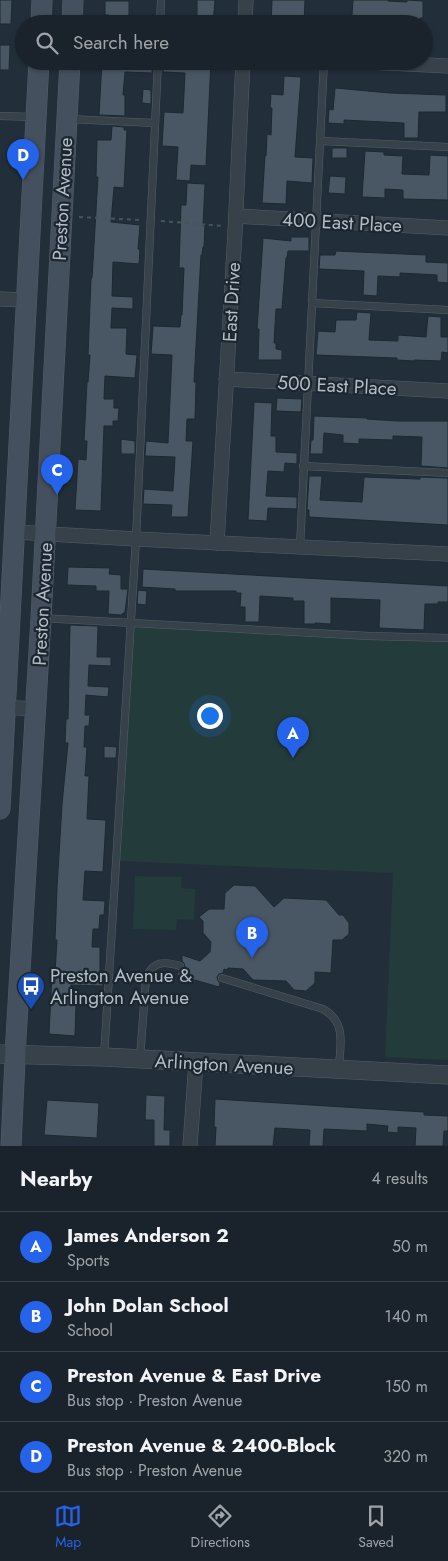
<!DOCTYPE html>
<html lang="en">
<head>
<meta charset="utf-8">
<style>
	:root { --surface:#1a232c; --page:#232b34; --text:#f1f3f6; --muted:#9fa4a9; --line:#384048; --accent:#2563eb }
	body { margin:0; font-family:Jost,sans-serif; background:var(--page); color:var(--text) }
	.you { position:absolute; left:209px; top:715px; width:18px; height:18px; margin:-12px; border:4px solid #fff; border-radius:50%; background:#1a73e8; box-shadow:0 0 0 8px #1a73e833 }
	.badge { display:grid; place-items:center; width:32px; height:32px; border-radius:50%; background:var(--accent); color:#fff; font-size:16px; font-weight:700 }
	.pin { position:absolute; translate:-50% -41px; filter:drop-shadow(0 1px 2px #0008) }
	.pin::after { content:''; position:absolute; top:26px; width:18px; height:15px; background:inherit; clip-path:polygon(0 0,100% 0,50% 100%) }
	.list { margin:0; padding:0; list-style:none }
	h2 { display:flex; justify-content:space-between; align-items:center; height:65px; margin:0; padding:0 20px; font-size:21px }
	h2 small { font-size:16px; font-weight:400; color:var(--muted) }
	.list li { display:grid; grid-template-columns:32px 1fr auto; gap:15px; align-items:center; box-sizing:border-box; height:70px; padding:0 20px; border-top:1px solid var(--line) }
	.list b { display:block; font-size:19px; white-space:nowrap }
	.list p { margin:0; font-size:16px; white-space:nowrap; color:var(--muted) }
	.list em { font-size:16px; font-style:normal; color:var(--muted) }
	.icon { flex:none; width:28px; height:28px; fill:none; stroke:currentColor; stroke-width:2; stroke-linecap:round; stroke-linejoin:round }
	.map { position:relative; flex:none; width:448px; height:1146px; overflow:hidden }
	.search { position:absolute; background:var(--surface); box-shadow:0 1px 4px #0004; left:15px; right:15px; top:15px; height:55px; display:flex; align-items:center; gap:12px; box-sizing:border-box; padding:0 18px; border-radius:28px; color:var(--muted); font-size:19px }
	.sheet { height:345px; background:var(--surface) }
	nav { display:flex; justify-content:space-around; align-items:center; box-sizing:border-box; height:70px; border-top:1px solid var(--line); background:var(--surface); font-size:14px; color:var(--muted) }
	nav a { display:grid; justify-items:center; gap:2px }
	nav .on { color:var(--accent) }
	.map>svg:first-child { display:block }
	.green { fill:#243b3b }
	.building { fill:#485763; stroke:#1d2831 }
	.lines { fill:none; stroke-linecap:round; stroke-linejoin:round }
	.service-casing { stroke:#545f68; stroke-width:8 }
	.minor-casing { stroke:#545f68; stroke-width:15 }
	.tertiary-casing { stroke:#545f68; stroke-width:19 }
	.secondary-casing { stroke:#545f68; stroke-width:21 }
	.path { stroke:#425757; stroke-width:2; stroke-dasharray:4 4; stroke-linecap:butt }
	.service { stroke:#36414a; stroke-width:7 }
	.minor { stroke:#36414a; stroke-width:14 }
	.tertiary { stroke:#36414a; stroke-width:18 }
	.secondary { stroke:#44505d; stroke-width:20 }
	.labels { text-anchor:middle; stroke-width:4.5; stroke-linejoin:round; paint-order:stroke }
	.street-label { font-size:19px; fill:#b1bcc6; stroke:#1b262f }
	.poi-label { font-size:19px; fill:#b1bcc6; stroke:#1b262f; text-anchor:start }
</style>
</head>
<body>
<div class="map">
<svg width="448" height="1146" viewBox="0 0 448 1146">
	<rect width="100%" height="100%" fill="#222f3a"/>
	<g class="green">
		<polygon points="140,624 448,640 448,1060 385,1057 393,873 120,861 133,631 135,627"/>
		<polygon points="135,876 182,877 181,888 195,889 194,920 177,919 176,930 133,929"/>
	</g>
	<g class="building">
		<polygon points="0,0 12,0 11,24 0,24"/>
		<polygon points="197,0 215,0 213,24 197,24"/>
		<polygon points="272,0 305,0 304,24 271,24"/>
		<polygon points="353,0 388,0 388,1 407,2 407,0 423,1 423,18 420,18 419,24 349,24 349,15 352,15"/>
		<polygon points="105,1 129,1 129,16 124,16 124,24 109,24 109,15 105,15"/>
		<polygon points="0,45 10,45 9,70 0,70"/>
		<polygon points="102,61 153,61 152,73 125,72 123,95 125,95 125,116 99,115"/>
		<polygon points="163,61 211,61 206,166 191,165 190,181 176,180 178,147 162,146 164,112 183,113 185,73 163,72"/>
		<polygon points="284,76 301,77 295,157 313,158 312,183 287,181 286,204 262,203 265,155 266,156 267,134 271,135 272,108 270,108 271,94 283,95"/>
		<polygon points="335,88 390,93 446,95 446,112 419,112 418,138 404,138 404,123 344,120 344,124 328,123 329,109 333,110"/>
		<polygon points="143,89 151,90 151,104 142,103"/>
		<polygon points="112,126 124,127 124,130 127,130 124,188 114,187 111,222 140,225 138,249 140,250 139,264 113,262 112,296 133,297 133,309 112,308 111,328 127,328 126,354 137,355 135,378 105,376 104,399 114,399 114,408 119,408 118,421 113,421 113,426 104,426 101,511 75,510 78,459 86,460 87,441 84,441 87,382 88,382 90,355 88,355 91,278 92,278 98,177 96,177 97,140 111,140"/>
		<rect x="332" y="148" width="15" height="10"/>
		<polygon points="365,151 384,152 384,155 403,156 402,174 429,175 430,155 448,156 448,200 403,199 403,190 385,189 385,198 362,197"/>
		<polygon points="330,176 346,177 345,194 328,193"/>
		<polygon points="187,183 205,184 203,225 205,225 204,247 203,247 202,255 201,255 194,382 196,382 195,419 187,419 186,441 193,441 188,517 171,517 172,505 143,504 144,489 173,491 175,457 146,456 145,455 146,441 168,443 172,355 151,354 152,341 153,326 180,327 181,315 182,315 184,268 179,268 181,205 186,205"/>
		<polygon points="291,237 309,237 309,251 288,251 287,258 286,258 282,309 276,309 274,343 276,343 276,349 282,350 282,360 258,360 259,329 257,329 263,238 291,241"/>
		<polygon points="336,251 426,255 426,262 448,263 448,283 437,282 437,275 400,273 400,277 378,276 377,296 363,295 364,271 319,269 320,255 335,255"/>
		<polygon points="357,312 371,313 369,340 398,341 398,335 426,337 428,316 441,317 441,337 448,337 448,353 442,352 441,361 414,360 414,361 397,360 397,358 316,355 318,331 335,332 336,320 356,320"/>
		<polygon points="277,398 302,399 301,412 276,411"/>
		<polygon points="254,402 272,403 271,436 276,436 276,452 297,453 297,464 285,463 284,472 268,471 266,496 297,497 297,509 268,508 267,521 248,520"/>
		<polygon points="314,416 367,418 367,419 397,421 448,421 448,468 421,466 422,437 393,436 393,440 359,439 359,444 343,443 343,435 324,433 323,454 310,454 311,440 313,440"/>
		<polygon points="121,439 135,441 135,454 121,454"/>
		<polygon points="309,476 322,476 320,500 362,502 364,477 418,479 420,479 420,477 448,478 448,525 309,517 309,510 307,510"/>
		<polygon points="68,567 110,568 109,574 121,575 121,589 128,589 125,612 121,615 108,614 109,591 96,591 96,586 67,585"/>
		<polygon points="143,569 448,586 448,602 438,602 438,604 425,604 424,630 379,628 380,600 355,599 331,598 331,624 315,623 315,624 304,624 304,601 293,601 293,598 260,596 259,622 245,622 245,607 240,607 241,593 236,593 236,591 175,591 175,589 142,587"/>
		<polygon points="138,590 147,591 146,605 137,604"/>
		<polygon points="70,625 98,626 97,657 111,657 111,666 89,665 88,686 109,687 108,697 86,695 85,715 90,715 89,726 85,726 84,747 87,747 85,776 89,776 87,819 106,820 103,872 85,871 83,900 105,901 104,915 100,915 99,929 93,929 92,947 100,947 100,977 103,977 103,986 71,985 70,1005 76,1005 75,1036 49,1034 52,973 55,973 57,940 55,940 57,888 62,804 68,743 65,743 66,719 68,719"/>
		<polygon points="104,746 117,747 116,758 104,758"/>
		<polygon points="234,885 255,886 274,907 284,898 326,900 339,915 343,915 349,923 349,934 342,940 333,940 331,973 315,972 315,983 306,991 294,990 286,981 253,980 243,969 228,968 227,970 224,969 223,973 219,974 217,977 218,981 220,983 219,987 177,975 179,971 183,970 185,967 184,963 182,961 182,955 200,961 210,952 211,942 203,933 203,921 199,917 209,909 224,909 225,893"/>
		<polygon points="146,1095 165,1096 164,1130 170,1130 170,1146 154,1146 154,1120 145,1120"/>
		<polygon points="215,1099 424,1112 424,1115 448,1116 448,1131 444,1131 443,1146 415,1146 416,1128 398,1127 398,1133 387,1132 388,1126 367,1124 367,1131 324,1129 323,1146 309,1146 310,1130 275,1128 273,1146 215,1146 216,1127 214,1127"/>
		<polygon points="47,1100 99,1103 97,1138 44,1135"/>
	</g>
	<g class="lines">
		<g class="service-casing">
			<g id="service">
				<polyline points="160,24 161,0"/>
				<polyline points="0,116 35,117"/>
				<polyline points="68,119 155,123"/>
				<polyline points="321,141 448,147"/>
				<polyline points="312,303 448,310"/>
				<polyline points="303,466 448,473"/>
				<polyline points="300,547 324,61"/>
				<polyline points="41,618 369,636 448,638"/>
				<path d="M222 978 323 1009C347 1023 340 1044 339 1068"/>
				<polyline points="104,1057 136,539 158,61"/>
				<path d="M140 1059 146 977C154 961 164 961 180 966"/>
			</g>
		</g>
		<g class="minor-casing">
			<g id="minor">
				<polyline points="245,24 246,0"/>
				<polyline points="346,61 448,66"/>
				<polyline points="236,216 448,228"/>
				<polyline points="0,299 27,300"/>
				<polyline points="226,379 448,391"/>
				<polyline points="15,532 136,539 448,554"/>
				<polyline points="217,543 235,232 243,61"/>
				<polyline points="0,707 36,709"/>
				<polyline points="190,1146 196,1062"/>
			</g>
		</g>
		<g class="tertiary-casing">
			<polyline id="tertiary" points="0,1054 104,1057 448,1075"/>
		</g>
		<g class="secondary-casing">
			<g id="secondary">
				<polyline points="41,24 42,0"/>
				<polyline points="72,24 73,0"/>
				<polyline points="0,809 39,61"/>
				<polyline points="11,1146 16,1038 41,618 70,61"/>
			</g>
		</g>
		<g class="path">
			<polyline points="79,217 141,220"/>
			<polyline points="161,221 223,226"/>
		</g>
		<use href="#service" class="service"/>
		<use href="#minor" class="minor"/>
		<use href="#tertiary" class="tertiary"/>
		<use href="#secondary" class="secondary"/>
	</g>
	<defs>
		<g id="bus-pin" transform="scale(1.4375)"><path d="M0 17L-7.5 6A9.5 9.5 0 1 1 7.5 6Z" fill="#1a4fb4" stroke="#1b262f"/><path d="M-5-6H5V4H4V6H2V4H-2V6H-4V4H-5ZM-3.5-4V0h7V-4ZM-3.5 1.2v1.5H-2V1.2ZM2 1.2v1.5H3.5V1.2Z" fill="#fff"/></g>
	</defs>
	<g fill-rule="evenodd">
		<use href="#bus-pin" x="31" y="986"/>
	</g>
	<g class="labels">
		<g class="street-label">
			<text transform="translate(62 199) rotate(-87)" y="7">Preston Avenue</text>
			<text transform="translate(342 222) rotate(3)" y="7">400 East Place</text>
			<text transform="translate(231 302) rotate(-87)" y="7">East Drive</text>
			<text transform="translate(337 385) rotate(3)" y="7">500 East Place</text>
			<text transform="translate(42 604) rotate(-87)" y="7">Preston Avenue</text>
			<text transform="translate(224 1064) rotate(3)" y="7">Arlington Avenue</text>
		</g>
		<g class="poi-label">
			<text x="50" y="982">Preston Avenue &amp;<tspan x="50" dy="22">Arlington Avenue</tspan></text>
		</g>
	</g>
</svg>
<div class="you"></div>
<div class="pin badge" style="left:293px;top:758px">A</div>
<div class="pin badge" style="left:252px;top:958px">B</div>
<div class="pin badge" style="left:57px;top:495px">C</div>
<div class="pin badge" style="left:23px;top:180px">D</div>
<div class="search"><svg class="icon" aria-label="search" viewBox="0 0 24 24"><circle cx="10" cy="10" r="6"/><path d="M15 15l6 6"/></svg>Search here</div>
</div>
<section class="sheet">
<h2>Nearby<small>4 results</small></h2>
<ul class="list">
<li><span class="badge">A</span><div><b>James Anderson 2</b><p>Sports</p></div><em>50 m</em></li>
<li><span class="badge">B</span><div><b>John Dolan School</b><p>School</p></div><em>140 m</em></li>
<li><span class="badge">C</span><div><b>Preston Avenue &amp; East Drive</b><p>Bus stop · Preston Avenue</p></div><em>150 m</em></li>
<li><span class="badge">D</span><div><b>Preston Avenue &amp; 2400-Block</b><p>Bus stop · Preston Avenue</p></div><em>320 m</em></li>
</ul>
</section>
<nav>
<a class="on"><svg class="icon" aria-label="map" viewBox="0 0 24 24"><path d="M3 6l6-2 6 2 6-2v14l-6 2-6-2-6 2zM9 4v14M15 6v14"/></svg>Map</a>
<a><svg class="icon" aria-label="directions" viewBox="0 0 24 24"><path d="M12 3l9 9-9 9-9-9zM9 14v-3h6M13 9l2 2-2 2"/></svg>Directions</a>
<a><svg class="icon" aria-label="saved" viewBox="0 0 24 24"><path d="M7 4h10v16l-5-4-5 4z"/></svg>Saved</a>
</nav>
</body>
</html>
